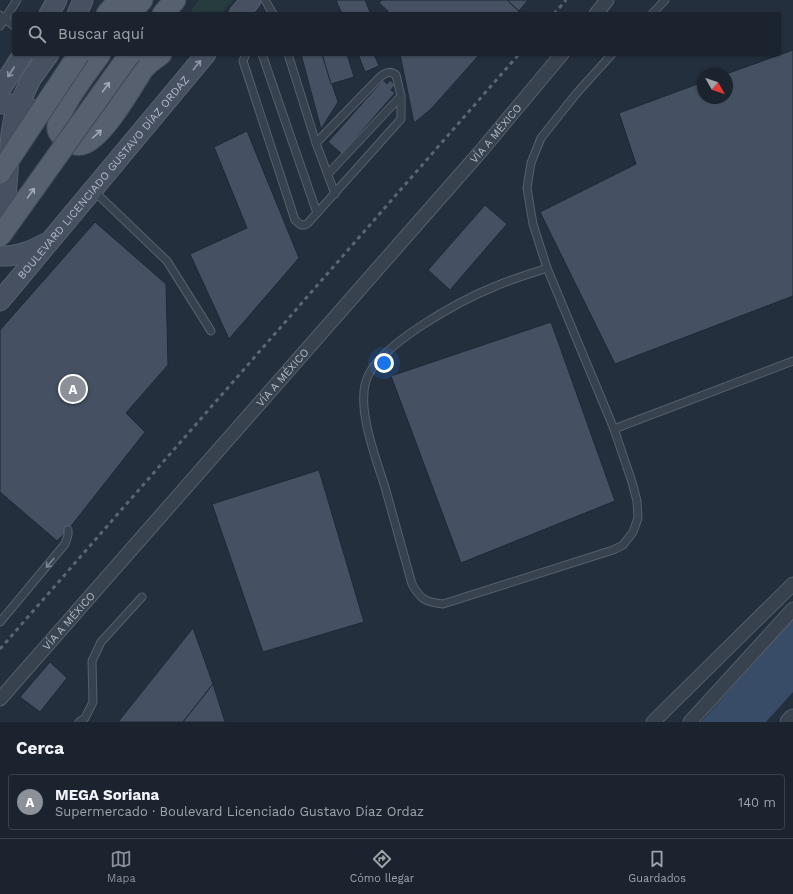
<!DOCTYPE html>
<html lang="es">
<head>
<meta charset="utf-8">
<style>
	:root { --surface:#1b232e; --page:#242b36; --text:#f1f3f6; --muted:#a0a4aa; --line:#39404a; --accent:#8c9099 }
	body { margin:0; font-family:"Work Sans",sans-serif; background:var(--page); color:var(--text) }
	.compass { position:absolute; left:697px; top:68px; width:36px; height:36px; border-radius:50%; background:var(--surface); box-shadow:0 1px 3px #0004; rotate:130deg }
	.you { position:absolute; left:384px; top:363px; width:14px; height:14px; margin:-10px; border:3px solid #fff; border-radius:50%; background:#1a73e8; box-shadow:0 0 0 6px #1a73e833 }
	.badge { display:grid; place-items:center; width:26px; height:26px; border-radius:50%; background:var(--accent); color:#fff; font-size:13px; font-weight:700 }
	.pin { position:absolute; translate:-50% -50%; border:2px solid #fff; box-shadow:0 1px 4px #0006 }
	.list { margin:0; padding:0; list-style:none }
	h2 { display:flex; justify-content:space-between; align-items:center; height:52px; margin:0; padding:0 16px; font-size:17px }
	h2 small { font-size:13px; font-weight:400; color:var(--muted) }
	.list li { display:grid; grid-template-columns:26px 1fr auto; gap:12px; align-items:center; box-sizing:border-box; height:56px; margin:0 8px 8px; padding:0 8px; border:1px solid var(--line); border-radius:4px }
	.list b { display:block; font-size:15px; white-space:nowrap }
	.list p { margin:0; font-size:13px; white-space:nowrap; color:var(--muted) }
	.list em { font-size:13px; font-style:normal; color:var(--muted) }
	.icon { flex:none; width:22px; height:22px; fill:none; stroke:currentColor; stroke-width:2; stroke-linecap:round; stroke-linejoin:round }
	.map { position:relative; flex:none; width:793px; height:722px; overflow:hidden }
	.search { position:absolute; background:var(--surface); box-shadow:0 1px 3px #0004; left:12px; right:12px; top:12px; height:44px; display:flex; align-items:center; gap:10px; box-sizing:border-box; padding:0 14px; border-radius:4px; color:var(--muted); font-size:15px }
	.sheet { height:116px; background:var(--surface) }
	nav { display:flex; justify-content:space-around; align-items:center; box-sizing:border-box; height:56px; border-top:1px solid var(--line); background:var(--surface); font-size:11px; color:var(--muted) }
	nav a { display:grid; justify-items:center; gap:2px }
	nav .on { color:var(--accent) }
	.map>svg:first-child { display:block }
	.green { fill:#263c3f }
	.water { fill:#394c67 }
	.building { fill:#455162; stroke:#1f2835 }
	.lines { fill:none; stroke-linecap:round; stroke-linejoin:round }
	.service-casing { stroke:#565f6c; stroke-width:9 }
	.minor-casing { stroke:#565f6c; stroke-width:15 }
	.tertiary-casing { stroke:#565f6c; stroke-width:19 }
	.secondary-casing { stroke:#565f6c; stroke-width:21 }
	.primary-casing { stroke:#414a57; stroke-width:23 }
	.service { stroke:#38414e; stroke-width:7 }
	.minor { stroke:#38414e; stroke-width:13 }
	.tertiary { stroke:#38414e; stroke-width:17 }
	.secondary { stroke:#465061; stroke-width:19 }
	.primary { stroke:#56606e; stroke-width:21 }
	.rail { stroke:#5a6575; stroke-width:3; stroke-dasharray:4 4; stroke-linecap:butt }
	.primary-bridge-casing { stroke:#414a57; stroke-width:23; stroke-linecap:butt }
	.primary-bridge { stroke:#56606e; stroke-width:21 }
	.oneway { stroke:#8e96a5 }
	.oneway2 { stroke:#a1aab7 }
	.oneway3 { stroke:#7c8592 }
	.labels { text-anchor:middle; stroke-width:3; stroke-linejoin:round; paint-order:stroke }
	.street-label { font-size:11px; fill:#b4bcc9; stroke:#1d2633 }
</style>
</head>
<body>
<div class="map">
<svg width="793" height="722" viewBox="0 0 793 722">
	<rect width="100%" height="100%" fill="#242f3e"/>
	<polygon class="green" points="199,0 233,0 221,14 189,14"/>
	<polygon class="water" points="793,619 793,692 766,722 701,722"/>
	<g class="building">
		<polygon points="336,0 365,0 370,12 366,14 342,14"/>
		<polygon points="382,0 507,0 519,11 516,14 385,14 388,11 379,3"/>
		<polygon points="507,0 528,0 519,11"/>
		<polygon points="793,50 793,296 615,364 540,212 636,164 619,113 703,82 703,98 727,98 726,74"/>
		<polygon points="301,54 322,54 338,102 321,129"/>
		<polygon points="322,54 347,54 354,77 331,84"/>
		<polygon points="358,54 374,54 379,66 365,72"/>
		<polygon points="400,54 480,54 431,109 414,123"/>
		<polygon points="383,80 387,84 390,80 395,85 391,90 395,93 342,154 328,142"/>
		<polygon points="247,131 299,258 229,339 190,254 247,228 214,147"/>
		<polygon points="485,205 507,224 450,290 428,270"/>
		<polygon points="95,222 166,284 168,365 126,413 145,432 68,530 57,541 0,492 0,330"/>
		<polygon points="551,322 615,501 461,563 391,376"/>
		<polygon points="319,470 364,622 263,652 212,504"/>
		<polygon points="193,628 213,684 183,722 118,722"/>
		<polygon points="50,662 67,678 40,712 20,697"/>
		<polygon points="213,684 225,722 183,722"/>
	</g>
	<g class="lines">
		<g class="service-casing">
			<g id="service">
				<polyline points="265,0 273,14"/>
				<polyline points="652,14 665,0"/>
				<polyline points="0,15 14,26"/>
				<polyline points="0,26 17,0"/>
				<path d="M246 54 243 61 295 220 301 225H305L308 223 401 119V96L396 75C390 70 385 73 380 77L316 143"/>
				<polyline points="262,54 317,213"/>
				<polyline points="288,54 316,143 335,194"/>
				<polyline points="328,174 401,96"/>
				<polyline points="94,191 167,261 211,331"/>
				<path d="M547 268C530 274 512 279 496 286 461 300 377 345 366 381 357 410 376 459 385 487 394 519 403 551 412 584 420 599 425 602 443 604L613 550 623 545 633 532 638 518 637 501 632 482 614 429 547 268 533 224 527 188 531 163 541 138 576 94 612 54"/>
				<polyline points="614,429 793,361"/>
				<polyline points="0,622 65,544 68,535 68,530"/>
				<polyline points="79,722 85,718 93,702 92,661 101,642 142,597"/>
			</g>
		</g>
		<g class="minor-casing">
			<g id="minor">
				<polyline points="596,14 607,0"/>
				<path id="s1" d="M0 699 481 151 562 54"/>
				<polyline points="653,722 793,584"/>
				<polyline points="690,722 793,609"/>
			</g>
		</g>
		<g class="tertiary-casing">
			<polyline id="tertiary" points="789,722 793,718"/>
		</g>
		<g class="secondary-casing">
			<g id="secondary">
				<polyline points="49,14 57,0"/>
				<polyline points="77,14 83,0"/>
				<polyline points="239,14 251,0"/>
				<polyline points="0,90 23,54"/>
				<polyline points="0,104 13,104 29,108"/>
				<polyline points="1,235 5,211 11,133 14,116 31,79 49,54"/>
				<path d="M0 256C17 257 31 251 46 243"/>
				<path id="s2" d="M0 301 206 54"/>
			</g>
		</g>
		<g class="primary-casing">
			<g id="primary">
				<polyline points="107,14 119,0"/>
				<polyline points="130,14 142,0"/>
				<polyline points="163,14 175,0"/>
				<path d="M100 54C90 69 54 112 58 130 59 134 63 137 65 139 71 144 79 146 85 143 105 134 131 88 143 69L149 63 161 54"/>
			</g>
		</g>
		<use href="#service" class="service"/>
		<use href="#minor" class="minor"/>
		<use href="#tertiary" class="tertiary"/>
		<use href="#secondary" class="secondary"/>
		<use href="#primary" class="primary"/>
		<g class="rail">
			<polyline points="554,14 566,0"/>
			<polyline points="0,649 519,54"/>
		</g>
		<g class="primary-bridge-casing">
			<g id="primary-bridge">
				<polyline points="0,173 79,54"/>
				<polyline points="0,236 130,54"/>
			</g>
		</g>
		<use href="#primary-bridge" class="primary-bridge"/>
	</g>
	<defs><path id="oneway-shaft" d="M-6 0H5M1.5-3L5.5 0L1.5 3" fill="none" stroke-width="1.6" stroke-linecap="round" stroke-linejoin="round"/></defs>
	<g class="oneway">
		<use href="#oneway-shaft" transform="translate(197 65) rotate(-51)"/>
		<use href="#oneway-shaft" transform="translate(11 72) rotate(123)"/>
	</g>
	<g class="oneway2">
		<use href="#oneway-shaft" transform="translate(106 87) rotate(-54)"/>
		<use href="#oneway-shaft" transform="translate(97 134) rotate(-42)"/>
		<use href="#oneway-shaft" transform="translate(31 193) rotate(-54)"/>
	</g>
	<use class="oneway3" href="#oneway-shaft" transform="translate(50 563) rotate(130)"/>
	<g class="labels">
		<g class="street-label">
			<text dy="4" stroke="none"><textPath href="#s1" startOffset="752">VÍA A MÉXICO</textPath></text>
			<text dy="4" stroke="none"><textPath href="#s2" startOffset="161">BOULEVARD LICENCIADO GUSTAVO DÍAZ ORDAZ</textPath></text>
			<text dy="4" stroke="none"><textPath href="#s1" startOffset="428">VÍA A MÉXICO</textPath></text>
			<text dy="4" stroke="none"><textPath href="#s1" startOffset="104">VÍA A MÉXICO</textPath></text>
		</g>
	</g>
</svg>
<svg class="compass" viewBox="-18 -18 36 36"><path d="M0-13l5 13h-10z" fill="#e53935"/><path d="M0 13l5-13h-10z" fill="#a0a4aa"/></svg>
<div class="you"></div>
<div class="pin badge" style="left:73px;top:389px">A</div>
<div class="search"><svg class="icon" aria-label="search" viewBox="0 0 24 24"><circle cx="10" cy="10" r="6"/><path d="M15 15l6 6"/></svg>Buscar aquí</div>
</div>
<section class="sheet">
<h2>Cerca<small></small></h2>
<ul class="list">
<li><span class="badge">A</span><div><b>MEGA Soriana</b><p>Supermercado · Boulevard Licenciado Gustavo Díaz Ordaz</p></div><em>140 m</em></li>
</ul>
</section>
<nav>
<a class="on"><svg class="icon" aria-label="map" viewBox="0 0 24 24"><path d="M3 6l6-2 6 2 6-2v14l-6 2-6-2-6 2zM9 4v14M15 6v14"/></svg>Mapa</a>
<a><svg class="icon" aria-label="directions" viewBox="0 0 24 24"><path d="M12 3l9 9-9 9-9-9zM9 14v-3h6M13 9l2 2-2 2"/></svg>Cómo llegar</a>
<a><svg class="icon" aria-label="saved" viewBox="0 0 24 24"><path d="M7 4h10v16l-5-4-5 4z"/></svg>Guardados</a>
</nav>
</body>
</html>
